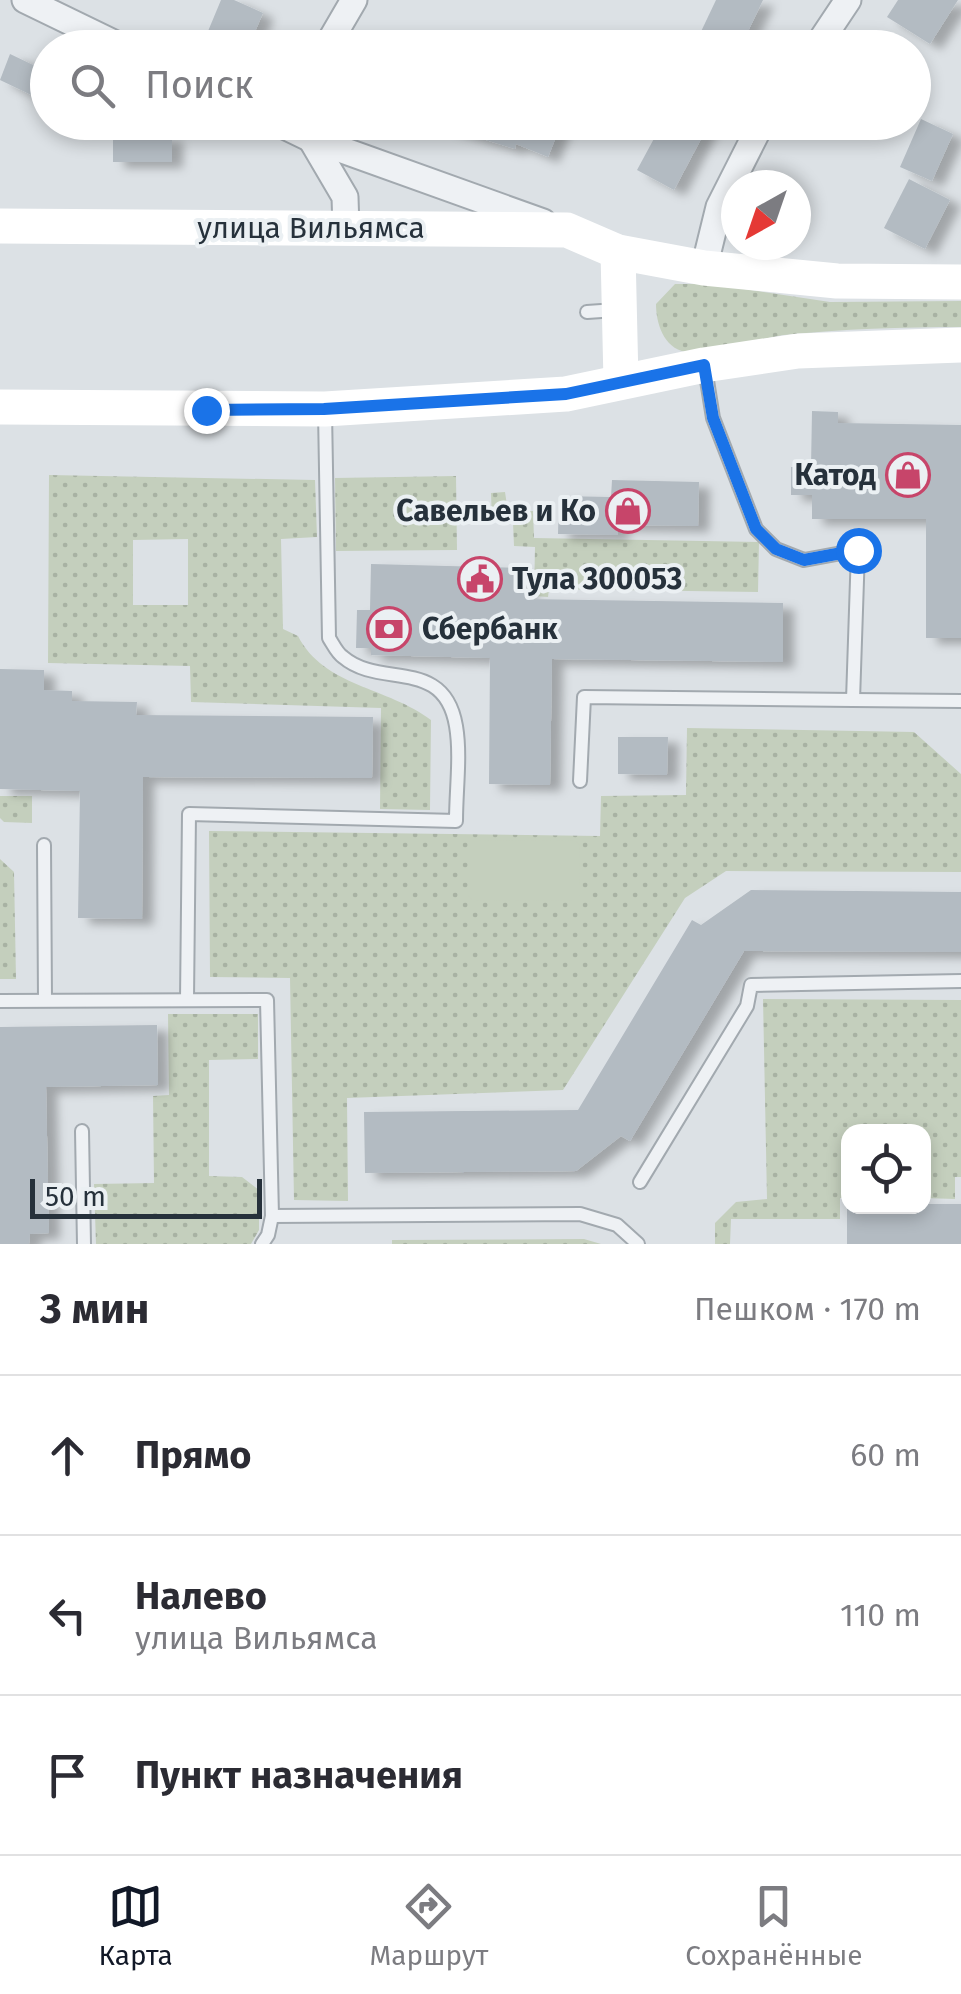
<!DOCTYPE html>
<html lang="ru">
<head>
<meta charset="utf-8">
<style>
	:root { --surface:#fff; --page:#f2f2f3; --text:#2b2b33; --muted:#7c7c81; --line:#e1e1e2; --accent:#111827 }
	body { margin:0; font-family:"Fira Sans",sans-serif; background:var(--page); color:var(--text) }
	.controls { position:absolute; right:30px; bottom:30px; display:grid; overflow:hidden; border-radius:20px; box-shadow:0 5px 15px #0003 }
	.controls button { width:90px; height:90px; display:grid; place-items:center; padding:0; border:0; border-bottom:2px solid var(--line); background:var(--surface); color:var(--text); font:50px sans-serif }
	.compass { position:absolute; left:721px; top:170px; width:90px; height:90px; border-radius:50%; background:var(--surface); box-shadow:0 5px 15px #0003; rotate:220deg }
	.scale { position:absolute; left:30px; bottom:25px; width:232px; box-sizing:border-box; padding-left:10px; border:5px solid #26313b; border-top:0; font-size:28px; line-height:35px; white-space:nowrap; color:#26313b; -webkit-text-stroke:8px #ebf0f3; paint-order:stroke }
	.stop { position:absolute; width:30px; height:30px; margin:-22px; border:8px solid #1a73e8; border-radius:50%; background:#fff }
	.stop.end { background:#1a73e8; border-color:#fff; box-shadow:0 2px 10px #0008 }
	.list { margin:0; padding:0; list-style:none }
	h2 { display:flex; justify-content:space-between; align-items:center; height:130px; margin:0; padding:0 40px; font-size:42px }
	h2 small { font-size:32px; font-weight:400; color:var(--muted) }
	.list li { display:grid; grid-template-columns:65px 1fr auto; gap:30px; align-items:center; box-sizing:border-box; height:160px; padding:0 40px; border-top:2px solid var(--line) }
	.list b { display:block; font-size:38px; white-space:nowrap }
	.list p { margin:0; font-size:32px; white-space:nowrap; color:var(--muted) }
	.list em { font-size:32px; font-style:normal; color:var(--muted) }
	.icon { flex:none; width:55px; height:55px; fill:none; stroke:currentColor; stroke-width:2; stroke-linecap:round; stroke-linejoin:round }
	.map { position:relative; flex:none; width:961px; height:1244px; overflow:hidden }
	.search { position:absolute; background:var(--surface); box-shadow:0 5px 15px #0003; left:30px; right:30px; top:30px; height:110px; display:flex; align-items:center; gap:25px; box-sizing:border-box; padding:0 35px; border-radius:55px; color:var(--muted); font-size:38px }
	.sheet { height:610px; background:var(--surface) }
	nav { display:flex; justify-content:space-around; align-items:center; box-sizing:border-box; height:140px; border-top:2px solid var(--line); background:var(--surface); font-size:28px; color:var(--muted) }
	nav a { display:grid; justify-items:center; gap:5px }
	nav .on { color:var(--accent) }
	.map>svg:first-child { display:block }
	.grass { fill:url(#grass-dots); fill-rule:evenodd }
	.garden { fill:#c4cfbd }
	.building { fill:#b3bbc2; filter:url(#shadow) }
	.lines { fill:none; stroke-linecap:round; stroke-linejoin:round }
	.lane-casing { stroke:#a2a9af; stroke-width:16 }
	.street-casing { stroke:#a2a9af; stroke-width:29 }
	.lane { stroke:#eef1f4; stroke-width:12 }
	.street { stroke:#eef1f4; stroke-width:25 }
	.secondary { stroke:#fff; stroke-width:35 }
	.route { stroke:#1a73e8; stroke-width:12 }
	.labels { text-anchor:middle; stroke-width:8; stroke-linejoin:round; paint-order:stroke }
	.street-label { font-size:30px; fill:#26313b; stroke:#ebf0f3 }
	.poi-label { font-size:30px; font-weight:bold; fill:#26313b; stroke:#ebf0f3; text-anchor:end }
</style>
</head>
<body>
<div class="map">
<svg width="961" height="1244" viewBox="0 0 961 1244">
	<defs>
		<pattern id="grass-dots" width="8" height="8" patternUnits="userSpaceOnUse" patternTransform="scale(2.5)"><rect width="8" height="8" fill="#c4cfbd"/><path d="M2 2h.1M6 6h.1" fill="none" stroke="#a8b2a3" stroke-width="1.8" stroke-linecap="round"/></pattern>
		<filter id="shadow"><feDropShadow dx="11" dy="6" stdDeviation="5" flood-color="#0004"/></filter>
	</defs>
	<rect width="100%" height="100%" fill="#dce1e5"/>
	<g class="grass">
		<path d="M675 284H711L830 302 961 301V327C902 327 843 329 784 335 763 338 701 355 686 352 663 348 656 322 656 304Z"/>
		<path d="M49 475 315 480 317 537 281 539 283 629 298 636C324 687 388 687 431 720L430 810 380 809 381 708 191 702 190 666 48 663ZM188 539V605H133V540Z"/>
		<polygon points="456,476 457,550 336,551 335,478"/>
		<polygon points="505,492 508,512 533,511 534,538 759,542 758,592 549,589 548,597 534,596 535,547 514,546 513,522 492,521 491,493"/>
		<polygon points="687,728 914,732 961,774 961,872 726,871 685,898 563,1090 347,1098 348,1201 294,1200 290,978 210,977 209,831 600,836 601,796 686,795"/>
		<polygon points="0,796 32,796 32,823 4,822 0,818"/>
		<polygon points="0,859 14,872 16,979 0,979"/>
		<polygon points="763,999 961,1000 961,1177 955,1177 955,1199 924,1198 924,1132 848,1132 848,1198 840,1198 840,1219 731,1219 730,1244 715,1244 715,1223 736,1202 767,1199"/>
		<polygon points="168,1014 258,1014 258,1059 209,1060 209,1176 242,1177 259,1190 259,1230 251,1244 96,1244 94,1184 154,1183 153,1096 169,1095"/>
		<polygon points="584,1239 601,1244 392,1244 392,1240"/>
	</g>
	<polygon class="garden" points="473,840 576,841 580,846 579,897 575,901 472,900 468,895 468,845"/>
	<g class="building">
		<polygon points="221,0 234,0 263,13 248,48 201,48"/>
		<polygon points="716,0 763,0 740,48 712,48 697,40"/>
		<polygon points="898,0 958,0 930,44 887,17"/>
		<polygon points="10,54 48,72 48,103 0,80"/>
		<polygon points="921,119 953,134 932,181 900,167"/>
		<polygon points="448,122 562,122 548,157 516,144 515,149 447,128"/>
		<polygon points="663,122 710,122 674,190 637,170"/>
		<rect x="113" y="136" width="59" height="26"/>
		<polygon points="909,179 950,200 925,249 884,228"/>
		<polygon points="812,411 838,412 838,423 961,425 961,638 926,638 926,519 812,519 812,495 791,495 791,467 811,467"/>
		<polygon points="612,480 699,482 698,526 618,525 618,535 558,534 559,496 611,497"/>
		<polygon points="371,564 526,568 525,599 783,603 783,662 552,659 550,785 489,784 490,658 371,655 371,648 356,648 357,610 370,610"/>
		<polygon points="0,669 44,670 44,690 72,691 72,701 137,702 136,715 373,717 372,778 143,777 142,919 78,918 80,791 0,789"/>
		<polygon points="618,737 668,737 667,775 618,774"/>
		<polygon points="751,890 961,892 961,952 744,951 630,1141 621,1136 576,1171 365,1173 364,1112 578,1110 692,920 701,925"/>
		<polygon points="157,1025 158,1085 46,1087 49,1233 30,1234 29,1244 0,1244 0,1027"/>
		<polygon points="924,1204 961,1204 961,1244 847,1244 847,1206"/>
	</g>
	<g class="lines">
		<g class="lane-casing">
			<g id="lane">
				<polyline points="587,312 616,310"/>
				<polyline points="853,700 961,701"/>
				<polyline points="580,781 584,697 853,700 858,550 804,560 776,549 756,529 713,418 705,368"/>
				<polyline points="44,845 45,1000"/>
				<path d="M187 999 189 814 456 821C456 790 461 755 456 726 444 656 380 689 343 657 337 653 333 644 329 638L325 412"/>
				<polyline points="0,1001 267,1000 272,1216 268,1235 262,1244"/>
				<polyline points="82,1131 84,1244"/>
				<polyline points="640,1182 747,1006 751,985 961,981"/>
				<polyline points="272,1216 580,1214 617,1225 638,1244"/>
			</g>
		</g>
		<g class="street-casing">
			<g id="street">
				<polyline points="25,0 124,48"/>
				<polyline points="326,48 354,0"/>
				<polyline points="816,48 848,0"/>
				<polyline points="276,122 309,138 543,222"/>
				<polyline points="308,134 345,197 346,228"/>
				<polyline points="704,268 719,207 762,122"/>
			</g>
		</g>
		<use href="#lane" class="lane"/>
		<use href="#street" class="street"/>
		<g class="secondary">
			<polyline points="0,226 567,230 618,252 704,268 837,281 961,282"/>
			<polyline points="618,252 621,381"/>
			<polyline points="0,407 325,409 566,394 704,365 798,351 961,345"/>
		</g>
	</g>
	<g class="lines">
		<polyline class="route" points="206,410 324,409 566,394 704,365 713,418 756,529 776,549 804,560 858,550"/>
	</g>
	<defs>
		<g id="shop-ring" transform="scale(2.25)"><circle r="9.5" fill="#ebf0f3" stroke="#c7456a" stroke-width="1.5"/><path d="M-5-2.5h2.3a2.7 3.5 0 0 1 5.4 0H5L5.5 6h-11ZM-1.5-2.5h3a1.5 2.3 0 0 0-3 0Z" fill="#c7456a"/></g>
		<g id="civic-ring" transform="scale(2.25)"><circle r="9.5" fill="#ebf0f3" stroke="#c7456a" stroke-width="1.5"/><path d="M-.6-6.5H3V-4.5H.6V-3L4-1V1h2V6H-6V1h2V-1L-.6-3ZM-1.2 2.5V6h2.4V2.5Z" fill="#c7456a"/></g>
		<g id="bank-ring" transform="scale(2.25)"><circle r="9.5" fill="#ebf0f3" stroke="#c7456a" stroke-width="1.5"/><path d="M-6-4H6V4H-6ZM0-2.3a2.3 2.3 0 1 0 0 4.6a2.3 2.3 0 1 0 0-4.6Z" fill="#c7456a"/></g>
	</defs>
	<g fill-rule="evenodd">
		<use href="#shop-ring" x="908" y="475"/>
		<use href="#shop-ring" x="628" y="511"/>
		<use href="#civic-ring" x="480" y="579"/>
		<use href="#bank-ring" x="389" y="629"/>
	</g>
	<g class="labels">
		<g class="street-label">
			<text x="311" y="238">улица Вильямса</text>
		</g>
		<g class="poi-label">
			<text x="876" y="485">Катод</text>
			<text x="596" y="521">Савельев и Ко</text>
			<text x="512" y="589" text-anchor="start">Тула 300053</text>
			<text x="422" y="639" text-anchor="start">Сбербанк</text>
		</g>
	</g>
</svg>
<div class="controls">
<button><svg class="icon" aria-label="locate" viewBox="0 0 24 24"><circle cx="12" cy="12" r="6"/><path d="M12 2v4M12 18v4M2 12h4M18 12h4"/></svg></button>
</div>
<svg class="compass" viewBox="-18 -18 36 36"><path d="M0-13l5 13h-10z" fill="#e53935"/><path d="M0 13l5-13h-10z" fill="#7c7c81"/></svg>
<div class="scale">50 m</div>
<div class="stop" style="left:858px;top:550px"></div>
<div class="stop end" style="left:206px;top:410px"></div>
<div class="search"><svg class="icon" aria-label="search" viewBox="0 0 24 24"><circle cx="10" cy="10" r="6"/><path d="M15 15l6 6"/></svg>Поиск</div>
</div>
<section class="sheet">
<h2>3 мин<small>Пешком · 170 m</small></h2>
<ul class="list">
<li><svg class="icon" aria-label="ahead" viewBox="0 0 24 24"><path d="M12 20V5M6 11l6-6 6 6"/></svg><div><b>Прямо</b></div><em>60 m</em></li>
<li><svg class="icon" aria-label="left" viewBox="0 0 24 24"><path d="M17 20v-9H6M10 6l-5 5 5 5"/></svg><div><b>Налево</b><p>улица Вильямса</p></div><em>110 m</em></li>
<li><svg class="icon" aria-label="arrive" viewBox="0 0 24 24"><path d="M6 21V4h12l-3 4 3 4H6"/></svg><div><b>Пункт назначения</b></div></li>
</ul>
</section>
<nav>
<a class="on"><svg class="icon" aria-label="map" viewBox="0 0 24 24"><path d="M3 6l6-2 6 2 6-2v14l-6 2-6-2-6 2zM9 4v14M15 6v14"/></svg>Карта</a>
<a><svg class="icon" aria-label="directions" viewBox="0 0 24 24"><path d="M12 3l9 9-9 9-9-9zM9 14v-3h6M13 9l2 2-2 2"/></svg>Маршрут</a>
<a><svg class="icon" aria-label="saved" viewBox="0 0 24 24"><path d="M7 4h10v16l-5-4-5 4z"/></svg>Сохранённые</a>
</nav>
</body>
</html>
